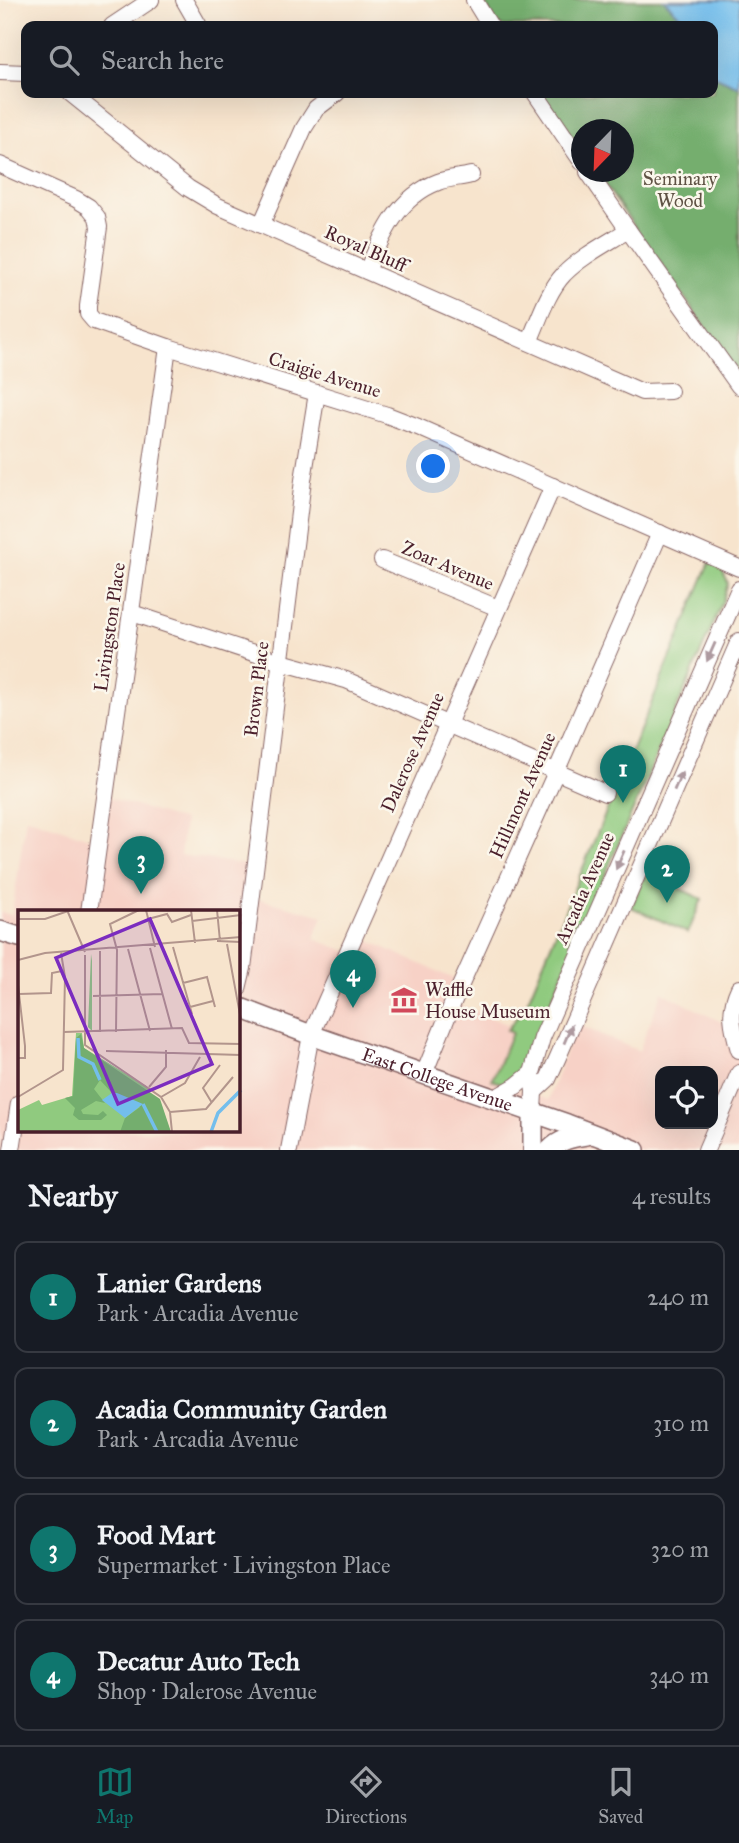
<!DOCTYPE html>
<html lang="en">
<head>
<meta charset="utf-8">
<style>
	:root { --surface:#171b24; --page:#20242c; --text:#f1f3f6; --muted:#9ea1a6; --line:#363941; --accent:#0f766e }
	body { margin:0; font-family:"IM FELL Great Primer",serif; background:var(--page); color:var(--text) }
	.controls { position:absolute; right:21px; bottom:21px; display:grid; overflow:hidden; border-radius:14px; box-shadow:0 7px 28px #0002 }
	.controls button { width:63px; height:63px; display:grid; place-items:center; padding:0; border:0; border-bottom:2px solid var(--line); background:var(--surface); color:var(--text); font:35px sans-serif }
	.compass { position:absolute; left:571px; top:119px; width:63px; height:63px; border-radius:50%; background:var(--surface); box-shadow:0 7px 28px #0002; rotate:203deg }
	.you { position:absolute; left:434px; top:467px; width:24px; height:24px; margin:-18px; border:5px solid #fff; border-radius:50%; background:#1a73e8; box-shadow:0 0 0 10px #1a73e833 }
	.badge { display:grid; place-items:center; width:46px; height:46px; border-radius:50%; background:var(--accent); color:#fff; font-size:23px; font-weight:700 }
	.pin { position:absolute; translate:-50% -58px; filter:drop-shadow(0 2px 4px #0008) }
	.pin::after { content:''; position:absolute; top:37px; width:24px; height:21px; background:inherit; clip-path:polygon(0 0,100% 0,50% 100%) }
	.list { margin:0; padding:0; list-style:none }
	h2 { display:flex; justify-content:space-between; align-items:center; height:91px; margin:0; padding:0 28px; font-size:30px }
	h2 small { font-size:23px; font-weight:400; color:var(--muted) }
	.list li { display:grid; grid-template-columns:46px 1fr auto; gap:21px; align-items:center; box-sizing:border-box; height:112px; margin:0 14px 14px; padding:0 14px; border:2px solid var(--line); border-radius:14px }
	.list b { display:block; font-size:26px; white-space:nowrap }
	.list p { margin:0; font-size:23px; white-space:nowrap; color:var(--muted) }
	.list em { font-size:23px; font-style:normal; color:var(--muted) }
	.icon { flex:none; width:38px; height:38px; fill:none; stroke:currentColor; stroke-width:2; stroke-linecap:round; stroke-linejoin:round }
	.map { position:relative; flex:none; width:739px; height:1150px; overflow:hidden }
	.search { position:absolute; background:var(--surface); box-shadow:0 7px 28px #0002; left:21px; right:21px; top:21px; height:77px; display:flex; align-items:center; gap:18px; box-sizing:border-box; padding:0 24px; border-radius:14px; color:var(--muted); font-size:26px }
	.sheet { height:595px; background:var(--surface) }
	nav { display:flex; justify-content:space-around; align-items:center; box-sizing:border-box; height:98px; border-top:2px solid var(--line); background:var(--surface); font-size:19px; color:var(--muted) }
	nav a { display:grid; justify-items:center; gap:4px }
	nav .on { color:var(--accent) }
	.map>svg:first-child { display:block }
	.built { fill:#f7d1c6; fill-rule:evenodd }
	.green { fill:#90ca7f; stroke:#6d7455; stroke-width:2 }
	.forest { fill:#74ae6e; stroke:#5f664c; stroke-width:2 }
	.water { fill:#73beec; stroke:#5e6e8c; stroke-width:2 }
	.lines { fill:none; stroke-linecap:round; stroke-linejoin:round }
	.minor-casing { stroke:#876464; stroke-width:18 }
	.major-casing { stroke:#876464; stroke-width:22 }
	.minor { stroke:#fff; stroke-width:16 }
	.major { stroke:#fff; stroke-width:19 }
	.oneway { fill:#ae9aa0 }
	.labels { text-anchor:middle; stroke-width:5; stroke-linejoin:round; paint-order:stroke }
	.park-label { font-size:19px; fill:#5f5244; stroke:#fbf7ec }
	.street-label { font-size:19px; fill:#4a1f2b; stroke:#fbf7ec }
	.poi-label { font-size:19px; fill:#4a1f2b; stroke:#fbf7ec; text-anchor:start }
	.inset-river { fill:none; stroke:#73beec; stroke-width:3.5 }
	.inset-road { fill:none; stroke:#b2958c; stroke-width:2 }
	.view { fill:#7b2cbf; fill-opacity:0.15; stroke:#7b2cbf; stroke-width:3.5 }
	.inset-edge { fill:none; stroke:#4a1f2b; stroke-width:3.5 }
</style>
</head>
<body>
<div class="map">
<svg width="739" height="1150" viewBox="0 0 739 1150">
	<rect width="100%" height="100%" fill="#fbf7ec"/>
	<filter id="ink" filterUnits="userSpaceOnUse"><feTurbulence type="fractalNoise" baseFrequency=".0143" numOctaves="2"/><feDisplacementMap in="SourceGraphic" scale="14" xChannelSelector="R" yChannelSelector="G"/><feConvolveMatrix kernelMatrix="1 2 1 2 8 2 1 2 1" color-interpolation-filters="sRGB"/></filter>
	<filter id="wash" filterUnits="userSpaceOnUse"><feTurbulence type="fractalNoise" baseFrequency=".00686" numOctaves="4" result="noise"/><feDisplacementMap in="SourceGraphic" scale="28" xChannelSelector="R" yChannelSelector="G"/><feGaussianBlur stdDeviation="1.57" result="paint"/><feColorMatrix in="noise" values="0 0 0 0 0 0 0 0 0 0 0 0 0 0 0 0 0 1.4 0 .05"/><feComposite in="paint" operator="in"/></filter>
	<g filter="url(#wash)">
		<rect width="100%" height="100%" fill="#f7e4cd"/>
		<path class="built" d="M104 796 184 821 180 855 248 865 244 897 260 899 323 916 314 939 352 953 360 937 454 979 445 999 509 1025 507 1030 512 1033 493 1081 548 1100 576 1024 639 1051 662 992 739 1031V1150H0V912L12 915 26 817 98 841ZM19 912H238V1131H19ZM660 1071H713V1124H660Z"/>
		<g class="green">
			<polygon points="710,562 722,570 728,583 723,601 546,1012 524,1074 506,1085 492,1080 512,1033 507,1030 526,1005"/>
			<polygon points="646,873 702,899 688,933 631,907"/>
		</g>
		<g class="forest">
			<polygon points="484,0 664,0 679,15 684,26 496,26"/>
			<polygon points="713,73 716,77 739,87 739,375 596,172 624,172 624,130 582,130 581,151 540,93 713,93"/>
		</g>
		<polygon class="water" points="664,0 739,0 739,87 716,77 713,73 713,26 684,26 679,15"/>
	</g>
	<g filter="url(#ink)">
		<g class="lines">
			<g class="minor-casing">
				<g id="minor">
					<polyline points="184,0 199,26"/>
					<polyline points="474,0 490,26"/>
					<polyline points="112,26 151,0"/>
					<polyline points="0,72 26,73"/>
					<polyline points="70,93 188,188 218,206 642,392 670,391"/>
					<polyline points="535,93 582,162"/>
					<polyline points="0,165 76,199 89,207 97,217 99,227 88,306 88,314 94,321 168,347 387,415 418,427 739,568"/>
					<polyline points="588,172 628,230 739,386"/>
					<polyline points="261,225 304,128 316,109 337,93"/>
					<path d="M367 271C382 235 398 197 438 182 448 178 460 178 471 175"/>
					<path d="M529 342C539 320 547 292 564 274 582 256 606 244 628 230"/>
					<polyline points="382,560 498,608"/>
					<polyline points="132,613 281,662 346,680 605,793"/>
					<polyline points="89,912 168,347"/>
					<path d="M739 988C728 1011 732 1026 739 1050"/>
					<polyline points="238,989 243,968 303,480 317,393"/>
					<polyline points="424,1074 454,1000 556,772 660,533"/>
					<polyline points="534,1092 548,1079 558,1057 739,641"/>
					<polyline points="495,1098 516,1086 532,1073"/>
					<polyline points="533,1112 534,1092 532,1073 542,1038 739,589"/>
					<polyline points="12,1150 19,1103"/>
					<polyline points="289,1150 311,1035 553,486"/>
					<polyline points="706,1150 739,1073"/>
				</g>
			</g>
			<g class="major-casing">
				<g id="major">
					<polyline points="0,931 19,937"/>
					<path id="s1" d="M238 1007 311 1035 567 1124 635 1150"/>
					<polyline points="533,1150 533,1112"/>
					<path d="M550 1150C561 1138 576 1137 592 1134"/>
				</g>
			</g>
			<use href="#minor" class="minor"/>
			<use href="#major" class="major"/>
		</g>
		<defs><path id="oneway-solid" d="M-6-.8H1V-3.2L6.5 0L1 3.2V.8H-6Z" transform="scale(1.75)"/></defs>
		<g class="oneway">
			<use href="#oneway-solid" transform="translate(711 652) rotate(114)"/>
			<use href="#oneway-solid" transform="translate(678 781) rotate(-67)"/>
			<use href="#oneway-solid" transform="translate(620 860) rotate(114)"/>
			<use href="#oneway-solid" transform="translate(568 1034) rotate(-67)"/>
		</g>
	</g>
	<defs>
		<g id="museum-bare" transform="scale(2.1)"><path d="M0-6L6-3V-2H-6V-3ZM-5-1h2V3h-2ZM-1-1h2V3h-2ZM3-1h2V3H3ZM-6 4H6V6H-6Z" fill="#d1495b" stroke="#fbf7ec" stroke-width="2.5" paint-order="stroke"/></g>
	</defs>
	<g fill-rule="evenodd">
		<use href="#museum-bare" x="404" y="1000"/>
	</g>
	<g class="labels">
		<g class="park-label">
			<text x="680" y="185">Seminary<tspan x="680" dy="22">Wood</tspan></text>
		</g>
		<g class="street-label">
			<text transform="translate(366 248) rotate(24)" y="7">Royal Bluff</text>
			<text transform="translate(325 374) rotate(17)" y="7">Craigie Avenue</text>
			<text transform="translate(448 565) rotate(23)" y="7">Zoar Avenue</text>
			<text transform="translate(109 627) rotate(-82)" y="7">Livingston Place</text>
			<text transform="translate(256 689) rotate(-83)" y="7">Brown Place</text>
			<text transform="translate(412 752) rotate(-66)" y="7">Dalerose Avenue</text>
			<text transform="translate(522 795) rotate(-66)" y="7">Hillmont Avenue</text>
			<text transform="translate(584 888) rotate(-66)" y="7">Arcadia Avenue</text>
			<text dy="7" stroke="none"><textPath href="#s1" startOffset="212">East College Avenue</textPath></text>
		</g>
		<g class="poi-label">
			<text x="425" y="996">Waffle<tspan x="425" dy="22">House Museum</tspan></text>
		</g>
	</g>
	<g transform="translate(18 910)">
		<rect width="222" height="222" fill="#f7e4cd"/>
		<path d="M73 44 74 51V121L70 117ZM58 123H64L66 138 128 176 153 222H0V200L21 190 24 195 54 186Z" fill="#90ca7f"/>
		<path d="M63 124 66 138 142 189 153 222H102L107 208 122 197 94 183 82 170 76 179 87 193 78 191 63 200 65 204 80 205 85 201 89 205 83 210H61L55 205 57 198 47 188 55 186 58 128Z" fill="#74ae6e"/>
		<path d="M94 183H99L125 194 107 208 84 190Z" fill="#73beec"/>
		<path class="inset-river" d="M60 128 61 147 75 154 82 170M125 194 139 222M193 222 200 203 223 180"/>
		<path class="inset-road" d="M49 0 67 42M128 0 137 37M173 0 177 33M199 0 202 31M0 9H27L53 0M130 9 149 4 154 12 173 5M174 11 223 5M199 31 223 32M209 34 223 110M155 37 174 104M132 38 154 119M110 39 132 121M67 45V135L143 187 152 202 154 222M0 50 27 43 223 27M165 73 189 67 197 97M0 75 7 136V148H0M1 84 33 83 34 63 44 61M75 86 144 84M172 97 195 91M46 122 164 118 171 133 223 134M82 122V41M98 122 99 40 92 14 121 0M88 141 223 145M131 177 148 157V140M0 187 45 160 47 67 43 43M143 187 167 173 182 147M194 193 185 178 202 155M152 202 188 199 215 167"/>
		<path class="view" d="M132 9 194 154 100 194 38 48Z"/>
		<rect width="222" height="222" class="inset-edge"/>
	</g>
</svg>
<div class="controls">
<button><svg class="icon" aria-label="locate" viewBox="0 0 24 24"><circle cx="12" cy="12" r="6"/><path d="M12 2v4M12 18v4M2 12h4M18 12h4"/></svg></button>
</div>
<svg class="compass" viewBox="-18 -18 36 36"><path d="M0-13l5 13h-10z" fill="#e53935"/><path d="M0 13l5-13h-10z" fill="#9ea1a6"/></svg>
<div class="you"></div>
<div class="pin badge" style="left:623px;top:803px">1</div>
<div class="pin badge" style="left:667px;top:903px">2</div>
<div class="pin badge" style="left:141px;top:894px">3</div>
<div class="pin badge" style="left:353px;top:1008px">4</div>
<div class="search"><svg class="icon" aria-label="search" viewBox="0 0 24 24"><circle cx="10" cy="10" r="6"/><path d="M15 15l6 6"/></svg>Search here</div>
</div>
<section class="sheet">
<h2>Nearby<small>4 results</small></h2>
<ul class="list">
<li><span class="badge">1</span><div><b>Lanier Gardens</b><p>Park · Arcadia Avenue</p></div><em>240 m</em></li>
<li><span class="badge">2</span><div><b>Acadia Community Garden</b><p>Park · Arcadia Avenue</p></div><em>310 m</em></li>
<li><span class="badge">3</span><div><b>Food Mart</b><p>Supermarket · Livingston Place</p></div><em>320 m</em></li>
<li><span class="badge">4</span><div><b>Decatur Auto Tech</b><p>Shop · Dalerose Avenue</p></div><em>340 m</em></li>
</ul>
</section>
<nav>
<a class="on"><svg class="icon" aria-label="map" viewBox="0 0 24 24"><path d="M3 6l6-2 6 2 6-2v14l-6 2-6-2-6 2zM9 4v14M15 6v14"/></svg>Map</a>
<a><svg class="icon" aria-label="directions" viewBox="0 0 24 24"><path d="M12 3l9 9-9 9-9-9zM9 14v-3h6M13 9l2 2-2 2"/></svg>Directions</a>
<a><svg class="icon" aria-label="saved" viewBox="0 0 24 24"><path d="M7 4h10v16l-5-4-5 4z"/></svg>Saved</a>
</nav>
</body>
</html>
